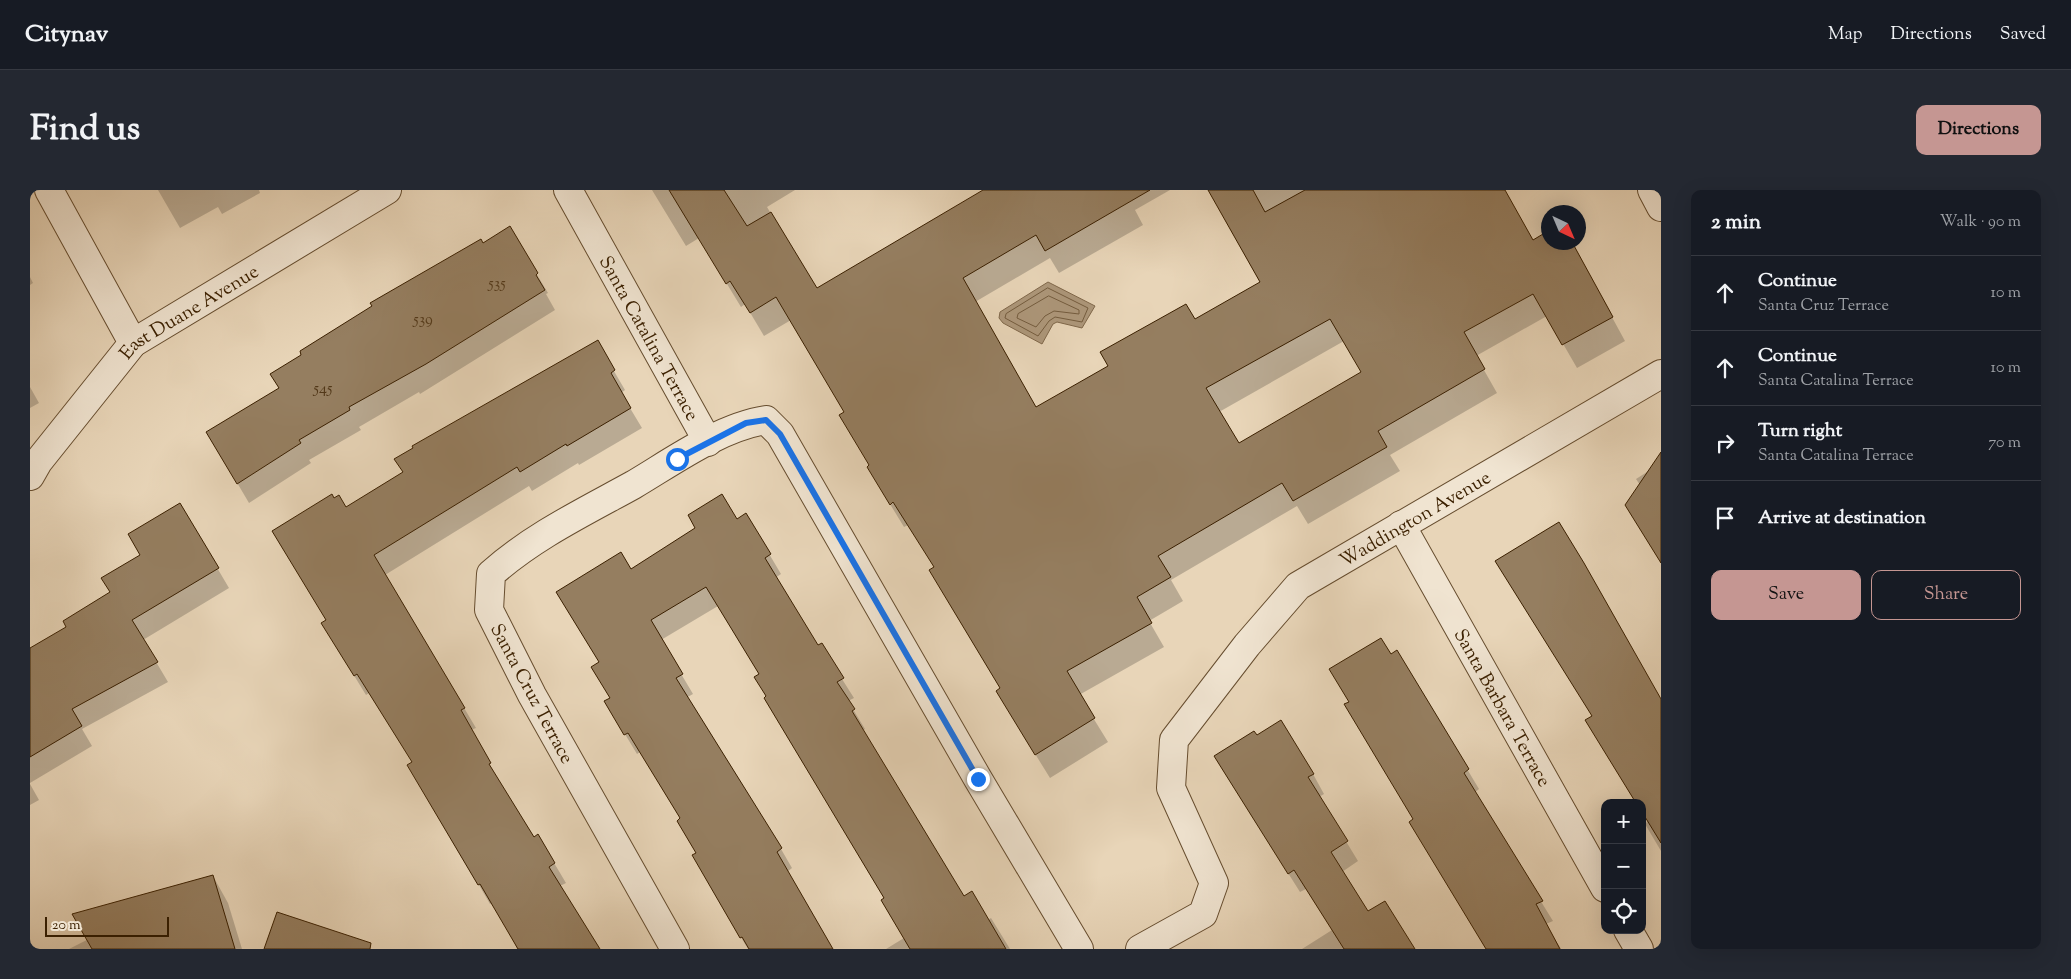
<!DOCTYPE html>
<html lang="en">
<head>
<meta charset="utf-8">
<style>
	:root { --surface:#171b24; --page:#242831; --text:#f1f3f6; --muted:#9ea1a6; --line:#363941; --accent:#c59692 }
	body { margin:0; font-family:"Sorts Mill Goudy",serif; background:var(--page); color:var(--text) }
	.controls { position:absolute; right:15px; bottom:15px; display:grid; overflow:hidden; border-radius:10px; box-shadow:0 5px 20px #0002 }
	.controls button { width:45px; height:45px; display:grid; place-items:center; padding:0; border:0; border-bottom:1px solid var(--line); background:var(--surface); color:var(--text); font:25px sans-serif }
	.compass { position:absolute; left:1511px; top:15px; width:45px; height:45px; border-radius:50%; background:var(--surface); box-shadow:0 5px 20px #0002; rotate:136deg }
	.scale { position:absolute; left:15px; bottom:12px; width:124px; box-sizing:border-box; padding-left:5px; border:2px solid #3b2001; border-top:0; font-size:14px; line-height:18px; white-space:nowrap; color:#3b2001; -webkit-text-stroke:4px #f0e4d1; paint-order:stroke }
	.stop { position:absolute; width:15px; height:15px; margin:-11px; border:4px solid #1a73e8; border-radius:50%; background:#fff }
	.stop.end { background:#1a73e8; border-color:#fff; box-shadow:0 1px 5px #0008 }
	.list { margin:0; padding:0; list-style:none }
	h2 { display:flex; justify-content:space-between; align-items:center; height:65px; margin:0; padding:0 20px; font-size:21px }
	h2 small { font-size:16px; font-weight:400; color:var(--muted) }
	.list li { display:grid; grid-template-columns:32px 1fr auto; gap:15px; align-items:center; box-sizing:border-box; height:75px; padding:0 20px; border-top:1px solid var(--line) }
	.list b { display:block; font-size:19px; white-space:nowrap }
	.list p { margin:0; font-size:16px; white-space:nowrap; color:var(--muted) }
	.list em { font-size:16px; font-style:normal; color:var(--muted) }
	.actions { display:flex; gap:10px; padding:15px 20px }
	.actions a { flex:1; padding:11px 0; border:1px solid var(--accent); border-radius:10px; text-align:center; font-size:18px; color:var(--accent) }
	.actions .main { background:var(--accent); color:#111 }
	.icon { flex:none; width:28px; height:28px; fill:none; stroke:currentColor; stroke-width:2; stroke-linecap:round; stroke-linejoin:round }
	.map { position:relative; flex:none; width:1631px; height:759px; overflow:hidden; border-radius:10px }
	header { display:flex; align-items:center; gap:30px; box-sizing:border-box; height:70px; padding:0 25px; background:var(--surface); border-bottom:1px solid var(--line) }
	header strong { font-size:24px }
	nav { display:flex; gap:28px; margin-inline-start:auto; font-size:18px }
	.intro { display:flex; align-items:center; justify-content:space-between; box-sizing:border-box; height:120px; padding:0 30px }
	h1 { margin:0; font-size:35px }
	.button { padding:12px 22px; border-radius:10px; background:var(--accent); color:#111; font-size:18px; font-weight:700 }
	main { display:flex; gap:30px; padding:0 30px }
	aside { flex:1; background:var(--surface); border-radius:10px; box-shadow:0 5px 20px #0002 }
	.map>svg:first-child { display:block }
	.water { fill:#ad977a; stroke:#7f674a }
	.shadow { fill:#0003; fill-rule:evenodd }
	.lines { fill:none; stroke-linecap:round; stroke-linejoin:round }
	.shore { stroke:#745c3e; stroke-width:1 }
	.building { fill:#957e60; stroke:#3b2001; fill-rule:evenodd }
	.street-casing { stroke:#664d2f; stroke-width:30 }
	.street { stroke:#f0e4d1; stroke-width:28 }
	.route { stroke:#1a73e8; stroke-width:6 }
	.labels { text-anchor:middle; stroke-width:5; stroke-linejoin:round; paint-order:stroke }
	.number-label { font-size:16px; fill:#523819 }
	.street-label { font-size:19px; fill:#3b2001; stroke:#f0e4d1 }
</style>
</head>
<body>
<header>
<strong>Citynav</strong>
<nav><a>Map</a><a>Directions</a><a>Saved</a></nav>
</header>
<div class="intro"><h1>Find us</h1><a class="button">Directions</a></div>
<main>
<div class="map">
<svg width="1631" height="759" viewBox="0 0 1631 759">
	<rect width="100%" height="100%" fill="#e8d5b8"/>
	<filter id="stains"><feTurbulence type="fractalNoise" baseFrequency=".004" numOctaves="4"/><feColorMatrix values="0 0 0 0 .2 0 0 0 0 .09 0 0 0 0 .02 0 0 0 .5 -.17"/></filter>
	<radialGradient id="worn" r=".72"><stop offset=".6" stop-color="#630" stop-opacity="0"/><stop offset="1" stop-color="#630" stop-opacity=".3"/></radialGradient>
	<polygon class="water" points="1018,92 1065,116 1052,138 1027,132 1023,134 1012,154 973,133 969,128 970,122"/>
	<g class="shadow">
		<polygon points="128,0 229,0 230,3 192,24 188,17 150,38"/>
		<path d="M622 0H765L737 17 786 99 957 0H1140L1105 20 1113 35 1029 83 1020 68 945 112 1005 218 1231 93 1179 0H1474L1503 51 1518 43V52H1541L1595 151 1547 178 1517 126 1446 166 1467 203 1360 265 1370 281 1278 334 1267 316 1141 390 1153 411 1119 431 1134 457 1049 505 1078 552 1020 588 981 525 971 499 905 378 878 335 874 337 852 301 816 222 761 130 734 146 715 114 711 117 669 48 656 56ZM1314 151 1333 183 1208 254 1189 222Z"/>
		<polygon points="479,38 518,103 516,104 525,120 390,204 389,202 329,237 331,240 279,270 281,273 219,313 189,262 250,199 452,54"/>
		<polygon points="0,87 3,93 0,95"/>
		<polygon points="567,152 595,200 591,203 612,238 549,275 548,273 502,301 499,296 355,385 446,538 441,540 470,594 504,648 508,646 536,693 530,696 570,759 487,759 481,745 462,713 460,714 379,575 383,573 339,503 336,505 304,453 297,431 316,319 374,283"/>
		<polygon points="0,197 9,213 0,218"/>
		<polygon points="1631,273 1631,373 1597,315 1610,295 1606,289"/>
		<polygon points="150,315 199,398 113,450 138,492 52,539 62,556 0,593 0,479 38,437 81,403"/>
		<polygon points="716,325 751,384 745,388 788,457 812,489 824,508 818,511 835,539 832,541 933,708 958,730 961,728 980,759 856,759 874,748 856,709 737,507 730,485 688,416 631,450 663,504 656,508 751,659 762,678 757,682 802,759 718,759 706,739 651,629 610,562 607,564 587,531 570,473 601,380"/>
		<polygon points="1367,462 1449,599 1444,603 1523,731 1516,734 1531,759 1456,759 1384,630 1320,512 1361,466"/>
		<polygon points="1631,515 1631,661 1615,634 1618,631"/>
		<polygon points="1283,584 1294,604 1289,607 1328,671 1312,682 1337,723 1384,759 1272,759 1302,740 1276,699 1270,702 1196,585"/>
		<polygon points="0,594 9,610 0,615"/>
		<polygon points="183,686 198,713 212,759 39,759"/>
	</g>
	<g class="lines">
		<g class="shore">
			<polygon points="1018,98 1058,118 1052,132 1025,127 1019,131 1008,146 975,128 976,124"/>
			<polygon points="1019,106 1049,120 1049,124 1024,121 1015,126 1006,137 987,128 988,124"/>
		</g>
	</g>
	<g class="building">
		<path d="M639 0H694L717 36 741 22 787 98 953 0H1120L1015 61 1006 45 933 88 1006 217 1078 176 1070 162 1156 114 1165 129 1230 92 1178 0H1223L1235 22 1275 0H1475L1503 50 1518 41V52H1542L1583 127 1532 155 1503 104 1434 142 1455 179 1348 241 1357 257 1263 311 1252 293 1128 366 1141 387 1107 407 1122 433 1037 481 1065 528 1005 565 966 501 970 498 899 380 904 377 863 312 860 315 837 277 839 275 809 225 814 222 746 107 720 123 700 91 696 94ZM1300 129 1331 182 1209 253 1176 198Z"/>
		<polygon points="480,36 508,83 506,85 515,100 396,174 319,217 320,220 269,250 271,253 207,294 176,242 249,198 240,184 271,165 270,161 342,116 340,113 451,49 453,53"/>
		<polygon points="568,150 585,180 581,183 601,218 537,256 536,254 490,282 487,277 344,365 435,518 431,520 461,573 459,574 504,647 508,644 525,673 519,677 570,759 488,759 450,694 448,695 377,575 382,572 327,484 324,486 291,433 296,430 242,341 302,304 304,308 309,305 316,317 373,282 364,269 383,258 382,256"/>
		<polygon points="1631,262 1631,373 1595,315"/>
		<polygon points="692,304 707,329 716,323 741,364 735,368 788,455 792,453 814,488 807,492 825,519 822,521 934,706 942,701 976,759 880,759 851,710 854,708 734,508 736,506 724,487 729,484 676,397 621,430 653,484 646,488 752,658 747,662 803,759 719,759 712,747 710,748 662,665 666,663 647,631 650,628 598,543 594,545 574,511 580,508 561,477 569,472 526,402 591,362 601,379 665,338 658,325"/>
		<polygon points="150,313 189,378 102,430 128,472 42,519 52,536 0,567 0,458 36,437 33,431 80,402 71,388 110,365 98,344"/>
		<polygon points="1529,332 1554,373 1631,509 1631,653 1612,622 1612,613 1606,613 1555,530 1562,526 1465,371"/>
		<polygon points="1351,448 1361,464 1367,460 1439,579 1434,583 1513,711 1506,714 1530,759 1456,759 1379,632 1383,629 1314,514 1319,512 1299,479"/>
		<polygon points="1251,530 1284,584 1278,587 1318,651 1301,662 1338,721 1355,711 1385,759 1314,759 1264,680 1258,684 1184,566 1224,541 1227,545"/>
		<polygon points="183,685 205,759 62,759 42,724"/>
		<polygon points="247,722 341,753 340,759 234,759"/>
	</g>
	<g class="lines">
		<g class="street-casing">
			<g id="street">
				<polyline points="19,0 103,153"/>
				<path id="s1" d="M538 0 678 252"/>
				<polyline points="1622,0 1631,17"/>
				<path id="s2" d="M0 286 8 272 103 153 357 0"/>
				<path id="s3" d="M1371 335 1575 698"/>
				<polyline points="1598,740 1609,759"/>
				<path d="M645 759 502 505 459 420 461 384C502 347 554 322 603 295 642 272 690 237 736 230L750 244 948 589 1049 759"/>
				<path id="s4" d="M1110 759 1173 724 1184 693 1141 598 1144 550 1217 455 1268 396 1631 184"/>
			</g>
		</g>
		<use href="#street" class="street"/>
	</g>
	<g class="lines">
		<polyline class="route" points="647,269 716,233 736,230 750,244 948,589"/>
	</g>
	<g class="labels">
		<g class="number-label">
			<text x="467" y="98">535</text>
			<text x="393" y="134">539</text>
			<text x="293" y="203">545</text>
		</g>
		<g class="street-label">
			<text dy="7" stroke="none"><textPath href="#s2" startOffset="232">East Duane Avenue</textPath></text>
			<text dy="7" stroke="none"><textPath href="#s1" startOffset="169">Santa Catalina Terrace</textPath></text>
			<text dy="7" stroke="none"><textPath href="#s4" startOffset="590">Waddington Avenue</textPath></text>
			<text transform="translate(503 503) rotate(62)" y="7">Santa Cruz Terrace</text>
			<text dy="7" stroke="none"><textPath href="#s3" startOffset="209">Santa Barbara Terrace</textPath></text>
		</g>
	</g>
	<rect width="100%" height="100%" filter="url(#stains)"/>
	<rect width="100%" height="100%" fill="url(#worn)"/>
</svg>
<div class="controls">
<button>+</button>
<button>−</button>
<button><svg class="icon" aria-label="locate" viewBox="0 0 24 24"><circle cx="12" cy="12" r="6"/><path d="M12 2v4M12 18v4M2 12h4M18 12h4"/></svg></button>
</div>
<svg class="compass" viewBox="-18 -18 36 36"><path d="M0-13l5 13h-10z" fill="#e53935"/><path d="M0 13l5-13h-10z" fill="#9ea1a6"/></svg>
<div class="scale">20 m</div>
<div class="stop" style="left:647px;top:269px"></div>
<div class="stop end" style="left:948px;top:589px"></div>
</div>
<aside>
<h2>2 min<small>Walk · 90 m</small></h2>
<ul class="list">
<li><svg class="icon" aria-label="ahead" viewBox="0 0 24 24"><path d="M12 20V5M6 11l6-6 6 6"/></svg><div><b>Continue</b><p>Santa Cruz Terrace</p></div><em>10 m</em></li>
<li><svg class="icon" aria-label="ahead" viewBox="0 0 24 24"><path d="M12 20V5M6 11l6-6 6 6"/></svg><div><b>Continue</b><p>Santa Catalina Terrace</p></div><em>10 m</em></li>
<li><svg class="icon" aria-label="right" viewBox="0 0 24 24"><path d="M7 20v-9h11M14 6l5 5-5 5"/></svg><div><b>Turn right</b><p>Santa Catalina Terrace</p></div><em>70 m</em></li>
<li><svg class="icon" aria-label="arrive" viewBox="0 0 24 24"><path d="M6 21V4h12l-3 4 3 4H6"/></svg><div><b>Arrive at destination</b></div></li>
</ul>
<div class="actions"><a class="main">Save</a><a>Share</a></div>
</aside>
</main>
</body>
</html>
